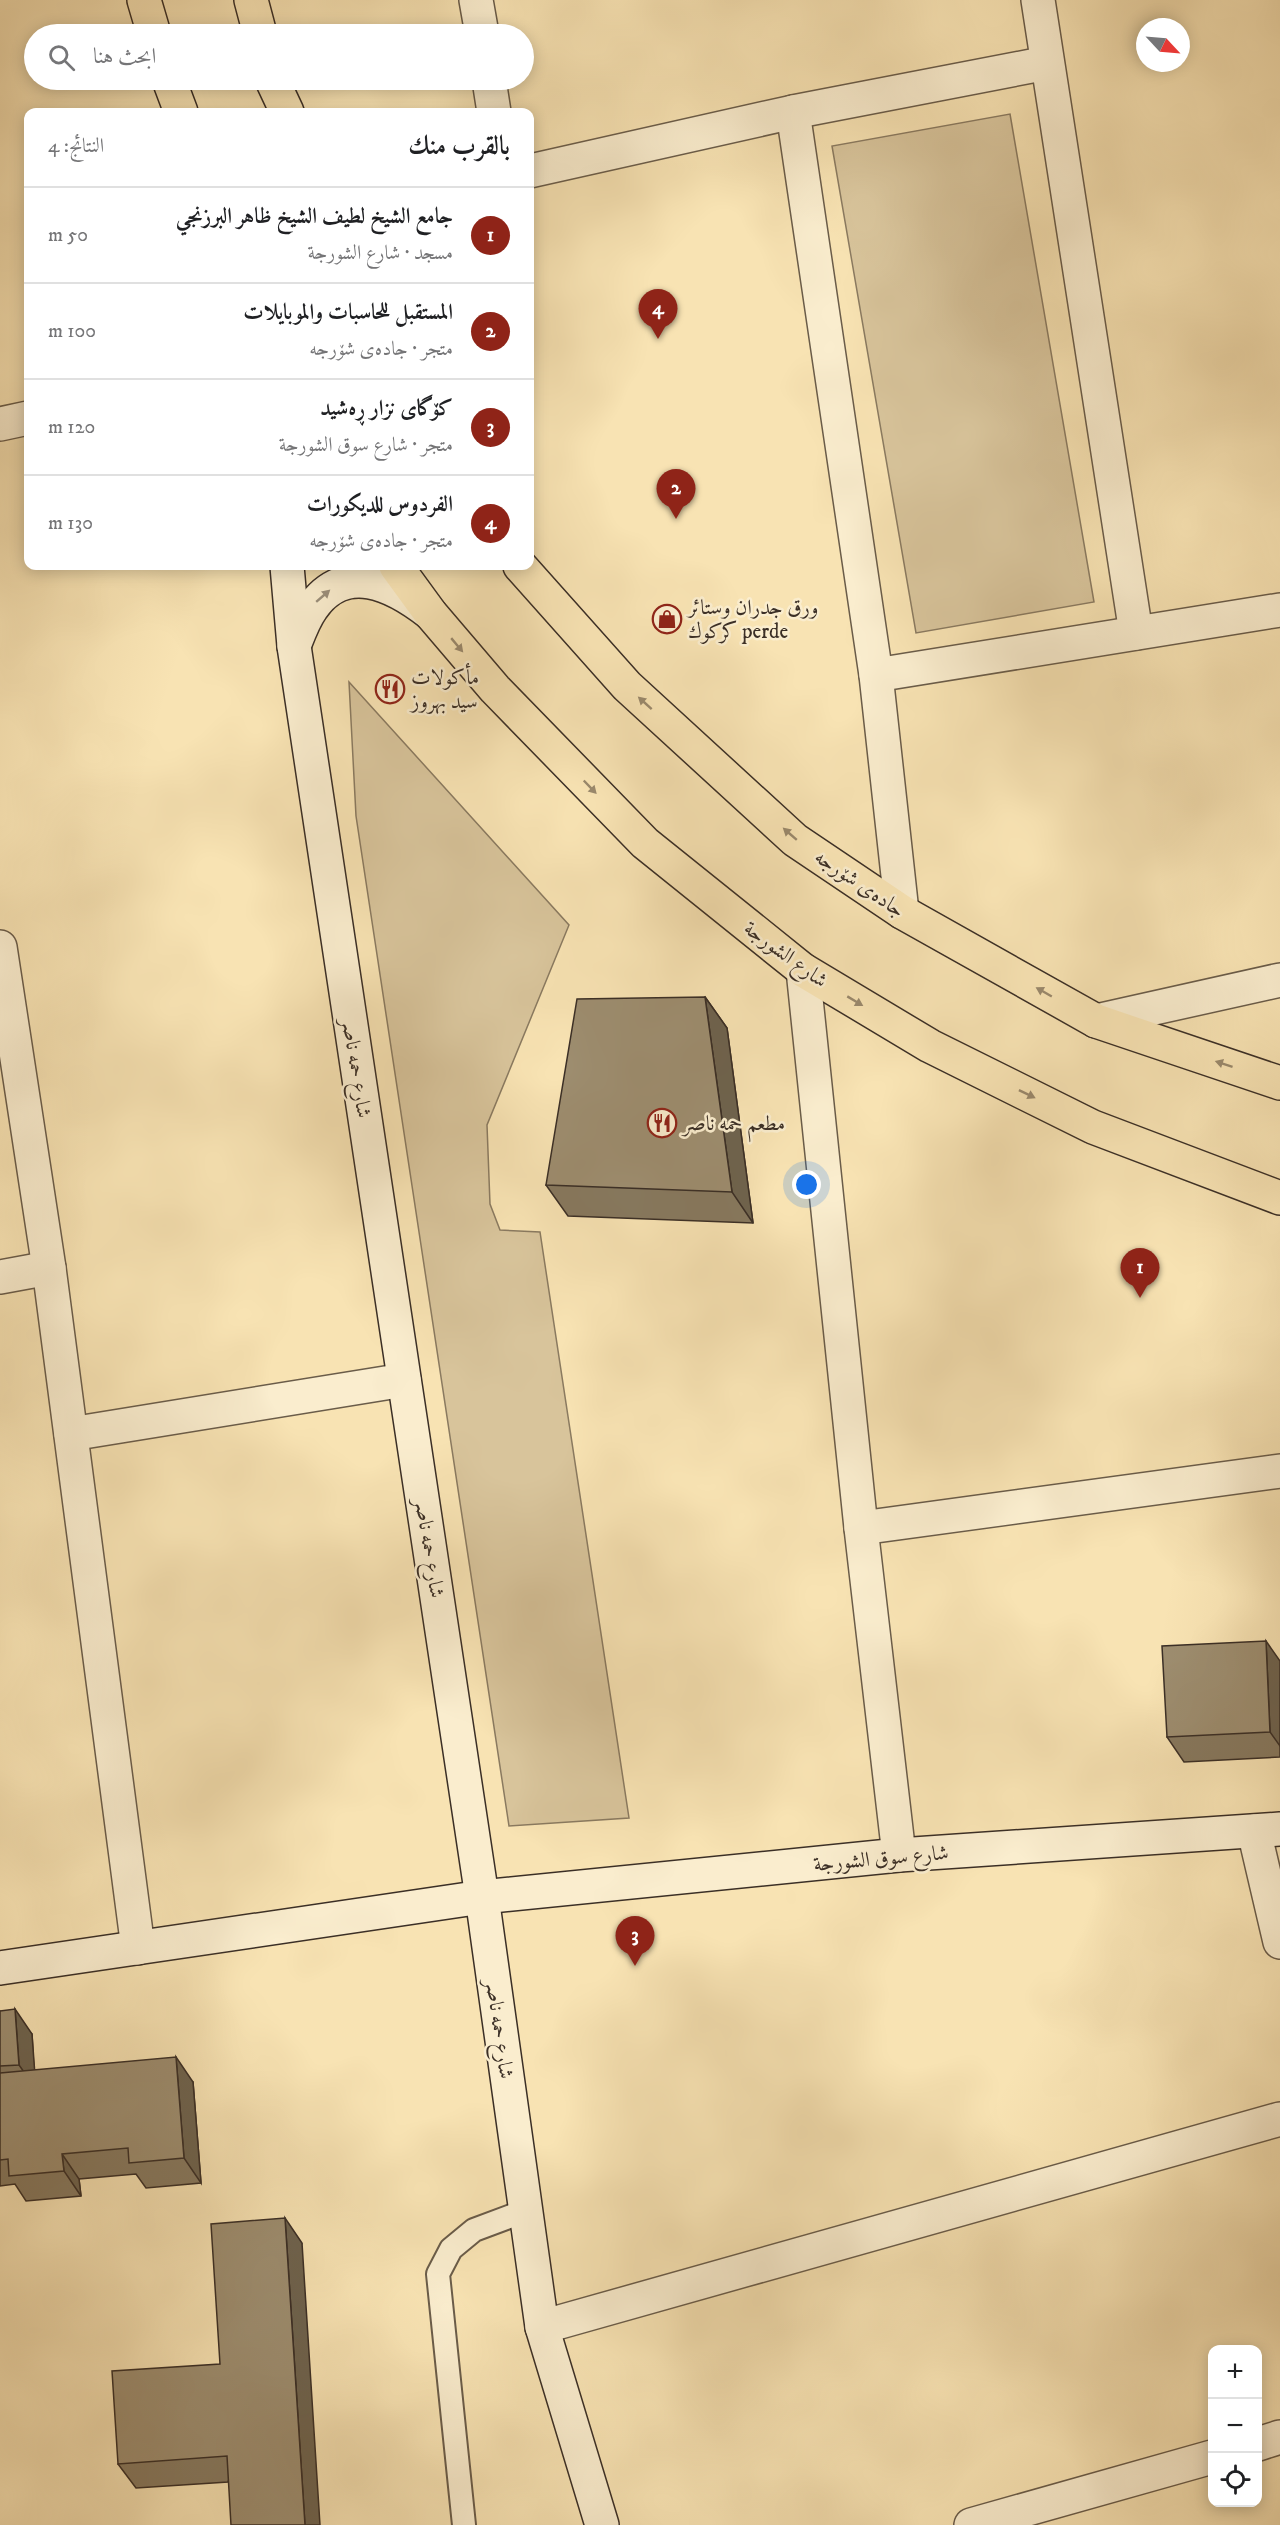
<!DOCTYPE html>
<html lang="ar">
<head>
<meta charset="utf-8">
<style>
	:root { --surface:#fff; --page:#f6f6f6; --text:#202124; --muted:#757577; --line:#e0e0e0; --accent:#8f2418 }
	body { margin:0; font-family:"IM FELL DW Pica",Amiri,serif; background:var(--page); color:var(--text); direction:rtl }
	.controls { position:absolute; right:18px; bottom:18px; display:grid; overflow:hidden; border-radius:12px; box-shadow:0 3px 15px #0003 }
	.controls button { width:54px; height:54px; display:grid; place-items:center; padding:0; border:0; border-bottom:2px solid var(--line); background:var(--surface); color:var(--text); font:30px sans-serif }
	.compass { position:absolute; left:1136px; top:18px; width:54px; height:54px; border-radius:50%; background:var(--surface); box-shadow:0 3px 15px #0003; rotate:116deg }
	.you { position:absolute; left:807px; top:1185px; width:21px; height:21px; margin:-15px; border:4px solid #fff; border-radius:50%; background:#1a73e8; box-shadow:0 0 0 9px #1a73e833 }
	.badge { display:grid; place-items:center; width:39px; height:39px; border-radius:50%; background:var(--accent); color:#fff; font-size:20px; font-weight:700 }
	.pin { position:absolute; translate:-50% -50px; filter:drop-shadow(0 2px 3px #0008) }
	.pin::after { content:''; position:absolute; top:32px; width:21px; height:18px; background:inherit; clip-path:polygon(0 0,100% 0,50% 100%) }
	.list { margin:0; padding:0; list-style:none }
	h2 { display:flex; justify-content:space-between; align-items:center; height:78px; margin:0; padding:0 24px; font-size:26px }
	h2 small { font-size:20px; font-weight:400; color:var(--muted) }
	.list li { display:grid; grid-template-columns:39px 1fr auto; gap:18px; align-items:center; box-sizing:border-box; height:96px; padding:0 24px; border-top:2px solid var(--line) }
	.list b { display:block; font-size:22px; white-space:nowrap }
	.list p { margin:0; font-size:20px; white-space:nowrap; color:var(--muted) }
	.list em { font-size:20px; font-style:normal; color:var(--muted) }
	.icon { flex:none; width:33px; height:33px; fill:none; stroke:currentColor; stroke-width:2; stroke-linecap:round; stroke-linejoin:round }
	.map { position:relative; flex:none; width:1280px; height:2525px; overflow:hidden; direction:ltr }
	.search { position:absolute; background:var(--surface); box-shadow:0 3px 15px #0003; left:24px; top:24px; width:510px; height:66px; display:flex; align-items:center; gap:15px; box-sizing:border-box; padding:0 21px; border-radius:33px; color:var(--muted); font-size:22px }
	.panel { position:absolute; background:var(--surface); box-shadow:0 3px 15px #0003; left:24px; top:108px; width:510px; height:462px; border-radius:12px; direction:rtl }
	.map>svg:first-child { display:block }
	.green { fill:#d8c49b; stroke:#8a7a60; stroke-width:1.5 }
	.lines { fill:none; stroke-linecap:round; stroke-linejoin:round }
	.lane-casing { stroke:#6a5c49; stroke-width:26 }
	.street-casing { stroke:#6a5c49; stroke-width:36 }
	.secondary-casing { stroke:#3b2f26; stroke-width:36 }
	.primary-casing { stroke:#3b2f26; stroke-width:36 }
	.lane { stroke:#faedce; stroke-width:22 }
	.street { stroke:#faedce; stroke-width:33 }
	.secondary { stroke:#faedce; stroke-width:33 }
	.primary { stroke:#f8e3b3; stroke-width:33 }
	.wall { fill:#87795f; stroke:#3b2f26; stroke-width:1.5 }
	.shaded-wall { fill:#6e634e; stroke:#3b2f26; stroke-width:1.5 }
	.building { fill:#9d8d6f; stroke:#3b2f26; stroke-width:1.5 }
	.oneway { fill:#9a8e7a }
	.oneway2 { fill:#9a896c }
	.labels { text-anchor:middle; stroke-width:5; stroke-linejoin:round; paint-order:stroke }
	.poi-label { font-size:21px; fill:#3b2f26; stroke:#faedce; text-anchor:start }
	.street-label { font-size:21px; fill:#3b2f26; stroke:#faedce }
</style>
</head>
<body>
<div class="map">
<svg width="1280" height="2525" viewBox="0 0 1280 2525">
	<rect width="100%" height="100%" fill="#f8e3b3"/>
	<filter id="stains"><feTurbulence type="fractalNoise" baseFrequency=".00333" numOctaves="4"/><feColorMatrix values="0 0 0 0 .2 0 0 0 0 .09 0 0 0 0 .02 0 0 0 .5 -.17"/></filter>
	<radialGradient id="worn" r=".72"><stop offset=".6" stop-color="#630" stop-opacity="0"/><stop offset="1" stop-color="#630" stop-opacity=".3"/></radialGradient>
	<g class="green">
		<polygon points="1010,114 1094,602 916,633 832,146"/>
		<polygon points="349,682 569,925 487,1125 490,1204 500,1230 540,1232 629,1818 509,1826 356,816"/>
	</g>
	<g class="lines">
		<g class="lane-casing">
			<polyline id="lane" points="464,2525 438,2274 451,2249 474,2230 525,2211"/>
		</g>
		<g class="street-casing">
			<g id="street">
				<polyline points="476,0 482,34"/>
				<polyline points="1038,0 1136,633"/>
				<polyline points="489,80 494,112"/>
				<polyline points="793,112 876,675 902,912"/>
				<polyline points="530,171 793,112 1047,63"/>
				<polyline points="0,424 28,418"/>
				<polyline points="876,675 1280,610"/>
				<polyline points="0,947 49,1268 138,1948"/>
				<polyline points="803,970 861,1528 899,1855"/>
				<polyline points="1096,1021 1280,980"/>
				<polyline points="0,1277 49,1268"/>
				<polyline points="71,1434 404,1380"/>
				<polyline points="861,1528 1280,1471"/>
				<polyline points="1254,1831 1280,1942"/>
				<polyline points="542,2327 1280,2119"/>
				<polyline points="1258,2444 1280,2437"/>
				<polyline points="971,2525 1212,2457"/>
			</g>
		</g>
		<g class="secondary-casing">
			<g id="secondary">
				<polyline points="287,566 294,646 482,1897 542,2327 602,2525"/>
				<path d="M294 646C299 633 304 619 312 608 345 560 394 585 430 613"/>
				<polyline points="0,1968 482,1897 899,1855 1280,1829"/>
			</g>
		</g>
		<g class="primary-casing">
			<g id="primary">
				<polyline points="144,0 154,34"/>
				<polyline points="251,0 260,34"/>
				<polyline points="169,80 181,112"/>
				<polyline points="272,80 287,112"/>
				<polyline points="396,566 431,614 495,689 645,843 803,970 930,1046 1093,1127 1280,1198"/>
				<polyline points="520,566 627,686 795,840 902,912 1096,1021 1280,1083"/>
			</g>
		</g>
		<use href="#lane" class="lane"/>
		<use href="#street" class="street"/>
		<use href="#secondary" class="secondary"/>
		<use href="#primary" class="primary"/>
	</g>
	<g class="wall">
		<polygon points="705,997 727,1028 753,1223 568,1216 546,1185"/>
		<polygon points="1280,1661 1280,1757 1184,1762 1167,1737"/>
		<polygon points="0,2011 32,2034 34,2070 193,2082 201,2183 146,2188 136,2174 79,2179 81,2196 26,2201 15,2184 0,2186"/>
		<polygon points="302,2243 228,2482 136,2488 118,2464 220,2364"/>
	</g>
	<g class="shaded-wall">
		<polygon points="705,997 727,1028 753,1223 732,1192"/>
		<polygon points="1266,1641 1280,1661 1280,1746 1270,1732"/>
		<polygon points="15,2009 32,2034 36,2089 19,2065"/>
		<polygon points="176,2057 193,2082 201,2183 184,2158"/>
		<polygon points="62,2154 79,2179 81,2196 64,2171"/>
		<polygon points="285,2218 302,2243 320,2525 305,2525"/>
	</g>
	<g class="building">
		<polygon points="705,997 732,1192 546,1185 577,999"/>
		<polygon points="1266,1641 1270,1732 1167,1737 1162,1646"/>
		<polygon points="15,2009 19,2065 0,2066 0,2011"/>
		<polygon points="176,2057 184,2158 129,2163 128,2148 62,2154 64,2171 9,2176 8,2159 0,2160 0,2073"/>
		<polygon points="285,2218 305,2525 231,2525 227,2456 118,2464 112,2371 220,2364 211,2224"/>
	</g>
	<defs><path id="oneway-solid" d="M-6-.8H1V-3.2L6.5 0L1 3.2V.8H-6Z" transform="scale(1.5)"/></defs>
	<use class="oneway" href="#oneway-solid" transform="translate(323 596) rotate(-41)"/>
	<g class="oneway2">
		<use href="#oneway-solid" transform="translate(457 645) rotate(50)"/>
		<use href="#oneway-solid" transform="translate(645 703) rotate(-138)"/>
		<use href="#oneway-solid" transform="translate(590 787) rotate(46)"/>
		<use href="#oneway-solid" transform="translate(790 834) rotate(-139)"/>
		<use href="#oneway-solid" transform="translate(1044 992) rotate(-150)"/>
		<use href="#oneway-solid" transform="translate(855 1001) rotate(31)"/>
		<use href="#oneway-solid" transform="translate(1224 1064) rotate(-162)"/>
		<use href="#oneway-solid" transform="translate(1027 1094) rotate(26)"/>
	</g>
	<defs>
		<g id="shop-ring" transform="scale(1.5)"><circle r="9.5" fill="#faedce" stroke="#8f2418" stroke-width="1.5"/><path d="M-5-2.5h2.3a2.7 3.5 0 0 1 5.4 0H5L5.5 6h-11ZM-1.5-2.5h3a1.5 2.3 0 0 0-3 0Z" fill="#8f2418"/></g>
		<g id="restaurant-ring" transform="scale(1.5)"><circle r="9.5" fill="#faedce" stroke="#8f2418" stroke-width="1.5"/><path d="M-5-6h1v4h1v-4h1v4h1v-4h1v5L-1.5 .5V6h-2V.5L-5-1ZM5-6V6H3V1.5H1.5Q1.5-4 5-6Z" fill="#8f2418"/></g>
	</defs>
	<g fill-rule="evenodd">
		<use href="#shop-ring" x="667" y="619"/>
		<use href="#restaurant-ring" x="390" y="689"/>
		<use href="#restaurant-ring" x="662" y="1123"/>
	</g>
	<g class="labels">
		<g class="poi-label">
			<text x="688" y="614">ورق جدران وستائر<tspan x="688" dy="24">كركوك perde</tspan></text>
			<text x="411" y="684">مأكولات<tspan x="411" dy="24">سيد بهروز</tspan></text>
			<text x="683" y="1130">مطعم حمه ناصر</text>
		</g>
		<g class="street-label">
			<text transform="translate(860 883) rotate(34)" y="7">جادەی شۆرجە</text>
			<text transform="translate(786 954) rotate(36)" y="7">شارع الشورجة</text>
			<text transform="translate(357 1068) rotate(81)" y="7">شارع حمه ناصر</text>
			<text transform="translate(430 1548) rotate(81)" y="7">شارع حمه ناصر</text>
			<text transform="translate(881 1858) rotate(-5)" y="7">شارع سوق الشورجة</text>
			<text transform="translate(500 2029) rotate(82)" y="7">شارع حمه ناصر</text>
		</g>
	</g>
	<rect width="100%" height="100%" filter="url(#stains)"/>
	<rect width="100%" height="100%" fill="url(#worn)"/>
</svg>
<div class="controls">
<button>+</button>
<button>−</button>
<button><svg class="icon" aria-label="locate" viewBox="0 0 24 24"><circle cx="12" cy="12" r="6"/><path d="M12 2v4M12 18v4M2 12h4M18 12h4"/></svg></button>
</div>
<svg class="compass" viewBox="-18 -18 36 36"><path d="M0-13l5 13h-10z" fill="#e53935"/><path d="M0 13l5-13h-10z" fill="#757577"/></svg>
<div class="you"></div>
<div class="pin badge" style="left:1140px;top:1298px">1</div>
<div class="pin badge" style="left:676px;top:519px">2</div>
<div class="pin badge" style="left:635px;top:1966px">3</div>
<div class="pin badge" style="left:658px;top:339px">4</div>
<div class="search"><svg class="icon" aria-label="search" viewBox="0 0 24 24"><circle cx="10" cy="10" r="6"/><path d="M15 15l6 6"/></svg>ابحث هنا</div>
<section class="panel">
<h2>بالقرب منك<small>النتائج: 4</small></h2>
<ul class="list">
<li><span class="badge">1</span><div><b>جامع الشيخ لطيف الشيخ ظاهر البرزنجي</b><p>مسجد · شارع الشورجة</p></div><em>50 m</em></li>
<li><span class="badge">2</span><div><b>المستقبل للحاسبات والموبايلات</b><p>متجر · جادەی شۆرجە</p></div><em>100 m</em></li>
<li><span class="badge">3</span><div><b>کۆگای نزار ڕەشید</b><p>متجر · شارع سوق الشورجة</p></div><em>120 m</em></li>
<li><span class="badge">4</span><div><b>الفردوس للديكورات</b><p>متجر · جادەی شۆرجە</p></div><em>130 m</em></li>
</ul>
</section>
</div>
</body>
</html>
